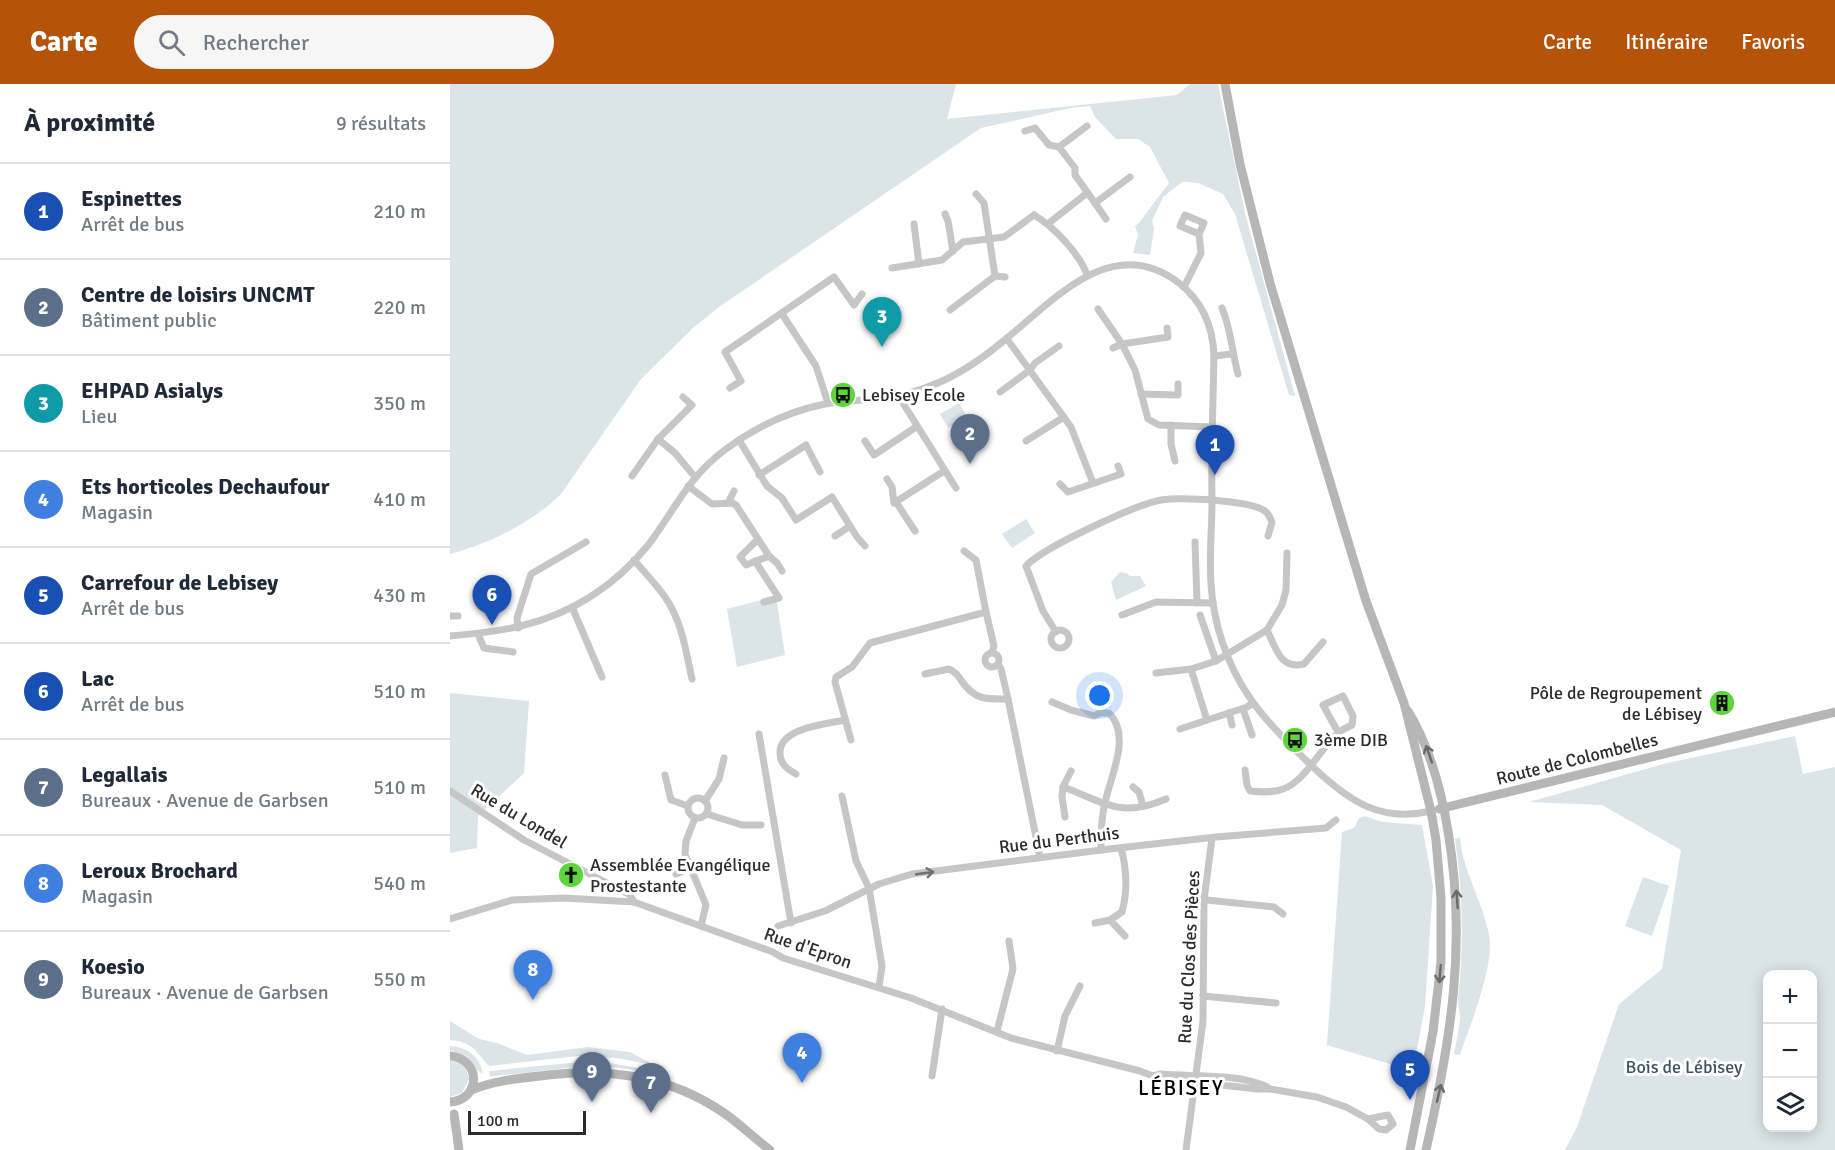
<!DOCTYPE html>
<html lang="fr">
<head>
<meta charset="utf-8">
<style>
	:root { --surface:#fff; --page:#f6f6f7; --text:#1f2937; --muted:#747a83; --line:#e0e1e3; --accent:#b45309 }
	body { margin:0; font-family:Signika,sans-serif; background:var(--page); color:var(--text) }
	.controls { position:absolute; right:18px; bottom:18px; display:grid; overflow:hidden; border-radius:12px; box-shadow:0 3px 15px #0003 }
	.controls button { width:54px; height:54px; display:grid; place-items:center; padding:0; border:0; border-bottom:2px solid var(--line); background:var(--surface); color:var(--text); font:30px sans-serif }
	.scale { position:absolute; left:18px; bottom:15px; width:118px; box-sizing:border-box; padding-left:6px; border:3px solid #2c2c2c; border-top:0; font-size:16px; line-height:21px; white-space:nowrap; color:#2c2c2c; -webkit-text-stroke:4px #fff; paint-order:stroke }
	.you { position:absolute; left:650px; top:612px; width:21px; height:21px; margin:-15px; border:4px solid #fff; border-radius:50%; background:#1a73e8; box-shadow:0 0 0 9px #1a73e833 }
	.badge { display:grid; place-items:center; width:39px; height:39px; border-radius:50%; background:var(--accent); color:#fff; font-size:20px; font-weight:700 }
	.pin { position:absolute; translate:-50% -50px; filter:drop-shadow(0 2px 3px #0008) }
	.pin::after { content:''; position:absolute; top:32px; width:21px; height:18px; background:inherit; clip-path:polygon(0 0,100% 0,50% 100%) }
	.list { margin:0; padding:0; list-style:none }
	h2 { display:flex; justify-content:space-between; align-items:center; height:78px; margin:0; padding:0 24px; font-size:26px }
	h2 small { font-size:20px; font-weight:400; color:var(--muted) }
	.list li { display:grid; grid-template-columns:39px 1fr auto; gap:18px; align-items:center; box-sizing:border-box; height:96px; padding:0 24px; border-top:2px solid var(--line) }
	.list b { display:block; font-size:22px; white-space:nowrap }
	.list p { margin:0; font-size:20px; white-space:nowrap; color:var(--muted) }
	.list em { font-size:20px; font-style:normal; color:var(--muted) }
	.icon { flex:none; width:33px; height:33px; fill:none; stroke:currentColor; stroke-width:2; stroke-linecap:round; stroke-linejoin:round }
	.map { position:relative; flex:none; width:1385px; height:1066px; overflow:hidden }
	header { display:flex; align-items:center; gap:36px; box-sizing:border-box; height:84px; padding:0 30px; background:var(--accent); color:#fff }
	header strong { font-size:28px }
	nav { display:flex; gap:33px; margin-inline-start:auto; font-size:21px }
	.search { width:420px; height:54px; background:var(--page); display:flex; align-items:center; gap:15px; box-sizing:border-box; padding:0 21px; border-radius:33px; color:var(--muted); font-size:22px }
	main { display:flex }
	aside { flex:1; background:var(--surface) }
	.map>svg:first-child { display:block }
	.green { fill:#dbe4e9; fill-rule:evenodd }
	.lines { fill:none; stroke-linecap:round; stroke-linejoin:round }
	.street { stroke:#c6c6c6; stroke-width:7 }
	.secondary { stroke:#b6b6b6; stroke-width:9 }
	.oneway { stroke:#6a6a6a }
	.oneway2 { stroke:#717171 }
	.labels { text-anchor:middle; stroke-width:6; stroke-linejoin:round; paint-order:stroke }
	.poi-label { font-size:18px; fill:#2c2c2c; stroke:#fff; text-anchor:start }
	.street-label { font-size:18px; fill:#2c2c2c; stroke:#fff }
	.park-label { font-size:18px; fill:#3e5563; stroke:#fff }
	.quarter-label { font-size:21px; letter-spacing:1.5px; fill:#000; stroke:#fff }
</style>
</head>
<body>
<header>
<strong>Carte</strong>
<div class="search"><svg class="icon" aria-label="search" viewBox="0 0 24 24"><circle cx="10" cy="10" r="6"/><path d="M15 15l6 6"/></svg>Rechercher</div>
<nav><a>Carte</a><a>Itinéraire</a><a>Favoris</a></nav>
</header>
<main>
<aside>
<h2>À proximité<small>9 résultats</small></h2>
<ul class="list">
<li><span class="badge" style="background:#1a4fb4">1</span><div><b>Espinettes</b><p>Arrêt de bus</p></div><em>210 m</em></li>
<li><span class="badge" style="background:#5c6f8a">2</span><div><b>Centre de loisirs UNCMT</b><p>Bâtiment public</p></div><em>220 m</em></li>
<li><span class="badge" style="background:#0f9aa8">3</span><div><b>EHPAD Asialys</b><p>Lieu</p></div><em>350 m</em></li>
<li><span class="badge" style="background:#3f7fe0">4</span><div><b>Ets horticoles Dechaufour</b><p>Magasin</p></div><em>410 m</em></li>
<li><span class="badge" style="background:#1a4fb4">5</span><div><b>Carrefour de Lebisey</b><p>Arrêt de bus</p></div><em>430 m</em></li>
<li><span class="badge" style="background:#1a4fb4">6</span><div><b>Lac</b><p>Arrêt de bus</p></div><em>510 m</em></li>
<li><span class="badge" style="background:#5c6f8a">7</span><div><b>Legallais</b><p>Bureaux · Avenue de Garbsen</p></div><em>510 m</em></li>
<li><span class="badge" style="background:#3f7fe0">8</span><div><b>Leroux Brochard</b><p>Magasin</p></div><em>540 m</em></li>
<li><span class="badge" style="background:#5c6f8a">9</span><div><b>Koesio</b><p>Bureaux · Avenue de Garbsen</p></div><em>550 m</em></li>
</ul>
</aside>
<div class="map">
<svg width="1385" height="1066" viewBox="0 0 1385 1066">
	<rect width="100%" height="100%" fill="#fff"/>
	<g class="green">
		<path d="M0 0H506L497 35 727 11 740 0H768L795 129 845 312 839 311 785 130 773 110 748 99 736 98H732L713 113 702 137 704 145 700 171 683 169 688 151 685 142 688 140 719 99 700 63 688 55H666L645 33 640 22 620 24 531 44 269 223 244 243 191 295 111 410C81 439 41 459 0 470Z"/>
		<polygon points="509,319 517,333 498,344 490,330"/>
		<polygon points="576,435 585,449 562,464 552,450"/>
		<polygon points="670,488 676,489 680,492 690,492 696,502 666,516 661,498"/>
		<polygon points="326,512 335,571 287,583 277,525"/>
		<polygon points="0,609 79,617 74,689 28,732 27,764 0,769"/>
		<path d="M1345 652 1353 690 1385 683V1066H1115L1127 1043 1169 920 1212 885 1231 766 1152 721 1079 718 1217 679ZM1318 890H1362V1044H1318Z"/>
		<polygon points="915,732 932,738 972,741 983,802 975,922 963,987 877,961 892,748 904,744 909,734"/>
		<path d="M1010 754C1013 788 1033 818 1039 851 1045 881 1020 941 1010 971L1004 970C1006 958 1009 946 1010 934 1010 928 1008 922 1008 916 1014 862 1013 808 1005 755Z"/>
		<polygon points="1193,793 1219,802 1202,852 1175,842"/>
		<path d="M0 937 29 955 47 959 77 971 138 963 180 968 204 981 166 974 128 972 39 982C25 967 23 958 0 956Z"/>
		<path d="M0 962C18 963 30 973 33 990L29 988 16 972 0 966Z"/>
		<path d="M0 977C11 978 17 984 19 995L12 1009 0 1013Z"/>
		<polygon points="130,978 159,979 190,984 190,987 146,981 45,992 40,992 39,987"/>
	</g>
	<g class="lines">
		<g class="street">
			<polyline points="575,47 585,44 599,61 609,63 625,84 625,91 645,119 680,93"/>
			<polyline points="609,63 637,42"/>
			<polyline points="645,119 656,135"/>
			<polyline points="495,130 498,137 503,167"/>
			<path d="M584 131C603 142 630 170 637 191"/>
			<polyline points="599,139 637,109"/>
			<polyline points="464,140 469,180"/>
			<polyline points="442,184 492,176 513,158 554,153 584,131"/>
			<polyline points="545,192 555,193"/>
			<polyline points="734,203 751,169 749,150 730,142 735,131 754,139 749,150"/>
			<path d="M772 224C781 245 782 268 788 290"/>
			<polyline points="648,225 672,260 685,286 698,335 709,341 762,343"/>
			<polyline points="500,226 545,192 534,119 526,110"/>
			<polyline points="332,230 366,282 378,319"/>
			<polyline points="557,255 621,343 643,399"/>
			<polyline points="663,264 672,260 718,253 717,244"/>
			<polyline points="764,272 782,270"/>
			<polyline points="280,304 291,297 275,268 384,193 404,221 412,210"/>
			<polyline points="550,308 580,286 585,279 609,262"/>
			<polyline points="691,310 728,311 728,300"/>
			<polyline points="448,311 506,404"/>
			<polyline points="721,341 721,360 725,377"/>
			<polyline points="208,355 225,369 245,393"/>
			<polyline points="289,356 317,402 332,414 346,436 382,413 407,453 415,462"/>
			<polyline points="415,357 424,371 466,343"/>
			<polyline points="576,357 614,333"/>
			<polyline points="309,391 356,361 370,388"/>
			<polyline points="182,392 208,355 242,321 233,313"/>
			<polyline points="437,395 442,403 444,419 494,387"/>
			<polyline points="610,400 618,408 671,390 668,382"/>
			<polyline points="238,402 262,420 282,419 286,421 319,472 296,481 290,473 308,455"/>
			<polyline points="446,418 465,447"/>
			<polyline points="278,419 284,407"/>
			<polyline points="385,452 400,442"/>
			<polyline points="745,458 747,519"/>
			<polyline points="319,472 327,479 332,487"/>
			<path d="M184 476C195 489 206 500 215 513 232 537 236 568 242 595"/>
			<polyline points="305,477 329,514 314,518"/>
			<polyline points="122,523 152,593"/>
			<polyline points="536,528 544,562 542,568"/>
			<polyline points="672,531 706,518 763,519"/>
			<polyline points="750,531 766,577"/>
			<polyline points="0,532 8,532"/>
			<polyline points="68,544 67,534 81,490 136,458"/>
			<path d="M817 546C826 564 830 586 854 580L873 558"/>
			<circle cx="610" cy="555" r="9"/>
			<path d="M606 548 593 527 576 482C592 464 687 420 711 416 731 413 799 416 815 427 819 430 820 434 822 438L818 452"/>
			<polyline points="28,550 34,564 63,568"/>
			<path d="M0 552C51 548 96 541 140 513 162 499 183 480 199 460 226 424 238 393 276 365 306 343 339 327 375 320 393 316 412 317 431 314 451 312 472 306 490 298 515 287 537 271 557 254 605 215 663 148 729 199 753 218 763 242 764 272 763 321 761 369 762 418 762 445 759 472 761 499 763 539 777 581 800 614 815 637 844 665 864 684 899 717 931 739 981 727"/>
			<circle cx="542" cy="576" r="7"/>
			<polyline points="548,580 551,585 558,615 590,773"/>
			<polyline points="741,585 757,636"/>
			<polyline points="706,589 741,585 766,577 817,546 832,521 836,506 837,469"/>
			<path d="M475 590 499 585C506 588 509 593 513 599 527 617 537 615 558 615"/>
			<path d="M602 618 621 626 644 632 650 629H659C682 652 660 693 655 719 651 734 651 751 651 766"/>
			<polyline points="793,625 802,651"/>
			<polyline points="779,629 782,641"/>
			<polyline points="730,645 797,623 803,619"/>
			<polyline points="309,650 341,839"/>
			<polyline points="401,656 385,598 386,593 402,583 420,559 536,528 526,476 514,467"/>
			<path d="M795 686 797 701 800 707C811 708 823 709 833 705 853 699 870 666 886 651 890 646 896 644 902 641L903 632 893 612 873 621 888 648"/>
			<path d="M346 690C337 685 330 680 330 669 329 644 376 640 395 636"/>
			<polyline points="215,691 221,716 238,722"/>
			<polyline points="613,703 621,687"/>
			<polyline points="683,703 689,708 693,722"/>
			<polyline points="0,707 74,756 180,811 184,818"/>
			<polyline points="392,712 406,777 419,804 432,882 429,903"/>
			<circle cx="248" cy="724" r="10"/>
			<polyline points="255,717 269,695 274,674"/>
			<polyline points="257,730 292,741 311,741"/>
			<path d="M615 733 612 713 613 703C655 718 670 735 716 715"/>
			<polyline points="245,734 236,757 235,770 256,821 251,842"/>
			<polyline points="226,790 240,784"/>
			<polyline points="747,815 824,823 833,830"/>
			<polyline points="0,835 62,816 114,814 184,818 323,868 333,874 461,914 561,954 690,987 703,992 708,997 727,1000 754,999 807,1005 820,1005 867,1013 896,1023 918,1035 929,1045 936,1046 943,1040 938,1031 918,1035"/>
			<polyline points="660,836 675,852"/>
			<path d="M645 839 660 836 672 828C678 806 677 786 671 764"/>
			<polyline points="328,842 375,827 429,800 462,790 659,765 766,753 876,744 886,736"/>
			<polyline points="753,912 826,919"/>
			<polyline points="547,947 563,885 559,857"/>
			<polyline points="607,967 615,932 630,902"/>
			<polyline points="482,992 492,925"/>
			<path d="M703 992 711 990C743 993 789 989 817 1003"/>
			<polyline points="736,1066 753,937 754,816 762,754"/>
		</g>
		<g class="secondary">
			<polyline points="775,0 790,80 820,199 916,517 954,619 981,727 986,756 991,814 991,878 983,948 960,1066"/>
			<path d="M958 627C980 663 991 705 998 747 1017 859 1001 956 976 1066"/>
			<polyline points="989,725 1385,628"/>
			<path d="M0 972C32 975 31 1016 0 1018"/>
			<path d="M21 1006C46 996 72 994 98 991 161 984 220 992 274 1029 290 1040 304 1054 320 1066"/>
			<polyline points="4,1030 9,1066"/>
		</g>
	</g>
	<defs><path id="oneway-shaft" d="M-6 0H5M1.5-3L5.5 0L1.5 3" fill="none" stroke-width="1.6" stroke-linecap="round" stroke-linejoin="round" transform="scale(1.5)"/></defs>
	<g class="oneway">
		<use href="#oneway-shaft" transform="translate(979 670) rotate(-109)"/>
		<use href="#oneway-shaft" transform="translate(1007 815) rotate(-94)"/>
		<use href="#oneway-shaft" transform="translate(990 890) rotate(95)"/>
		<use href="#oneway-shaft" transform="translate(989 1009) rotate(-77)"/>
	</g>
	<use class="oneway2" href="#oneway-shaft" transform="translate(475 789) rotate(-8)"/>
	<defs>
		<g id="bus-disc" transform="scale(1.35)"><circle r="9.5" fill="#5fd53c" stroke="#fff"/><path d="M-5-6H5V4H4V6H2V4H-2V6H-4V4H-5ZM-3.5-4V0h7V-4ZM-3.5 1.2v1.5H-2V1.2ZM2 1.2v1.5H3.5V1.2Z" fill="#111"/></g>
		<g id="building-disc" transform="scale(1.35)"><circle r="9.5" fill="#5fd53c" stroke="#fff"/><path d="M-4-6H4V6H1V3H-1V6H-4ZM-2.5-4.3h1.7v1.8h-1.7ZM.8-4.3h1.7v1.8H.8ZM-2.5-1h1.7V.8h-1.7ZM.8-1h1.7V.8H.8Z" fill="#111"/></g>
		<g id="church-disc" transform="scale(1.35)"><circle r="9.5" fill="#5fd53c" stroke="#fff"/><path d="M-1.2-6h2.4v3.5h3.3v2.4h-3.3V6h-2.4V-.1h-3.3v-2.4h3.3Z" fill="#111"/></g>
	</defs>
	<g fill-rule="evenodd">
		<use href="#bus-disc" x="393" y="311"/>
		<use href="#building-disc" x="1272" y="619"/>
		<use href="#bus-disc" x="845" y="656"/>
		<use href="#church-disc" x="121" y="791"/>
	</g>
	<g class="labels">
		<g class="poi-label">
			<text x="412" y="317">Lebisey Ecole</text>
			<text x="1252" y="615" text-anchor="end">Pôle de Regroupement<tspan x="1252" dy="21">de Lébisey</tspan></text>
			<text x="864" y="662">3ème DIB</text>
			<text x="140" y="787">Assemblée Evangélique<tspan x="140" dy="21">Prostestante</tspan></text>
		</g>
		<g class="street-label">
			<text transform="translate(1127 675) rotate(-14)" y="6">Route de Colombelles</text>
			<text transform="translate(69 732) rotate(31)" y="6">Rue du Londel</text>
			<text transform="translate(609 756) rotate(-7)" y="6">Rue du Perthuis</text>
			<text transform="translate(358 864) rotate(19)" y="6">Rue d'Epron</text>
			<text transform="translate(739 873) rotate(-87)" y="6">Rue du Clos des Pièces</text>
		</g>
		<g class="park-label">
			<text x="1234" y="989">Bois de Lébisey</text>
		</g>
		<g class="quarter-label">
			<text x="731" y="1011">LÉBISEY</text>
		</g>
	</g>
</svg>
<div class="controls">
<button>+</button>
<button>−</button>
<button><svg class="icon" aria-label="layers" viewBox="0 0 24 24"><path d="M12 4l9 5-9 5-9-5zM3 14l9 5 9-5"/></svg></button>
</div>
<div class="scale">100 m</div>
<div class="you"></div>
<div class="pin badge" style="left:765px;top:391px;background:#1a4fb4">1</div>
<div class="pin badge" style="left:520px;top:380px;background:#5c6f8a">2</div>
<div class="pin badge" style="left:432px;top:263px;background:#0f9aa8">3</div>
<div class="pin badge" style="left:352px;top:999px;background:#3f7fe0">4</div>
<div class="pin badge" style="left:960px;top:1016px;background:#1a4fb4">5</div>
<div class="pin badge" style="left:42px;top:541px;background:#1a4fb4">6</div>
<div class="pin badge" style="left:201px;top:1029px;background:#5c6f8a">7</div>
<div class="pin badge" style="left:83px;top:916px;background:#3f7fe0">8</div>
<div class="pin badge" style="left:142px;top:1018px;background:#5c6f8a">9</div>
</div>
</main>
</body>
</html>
